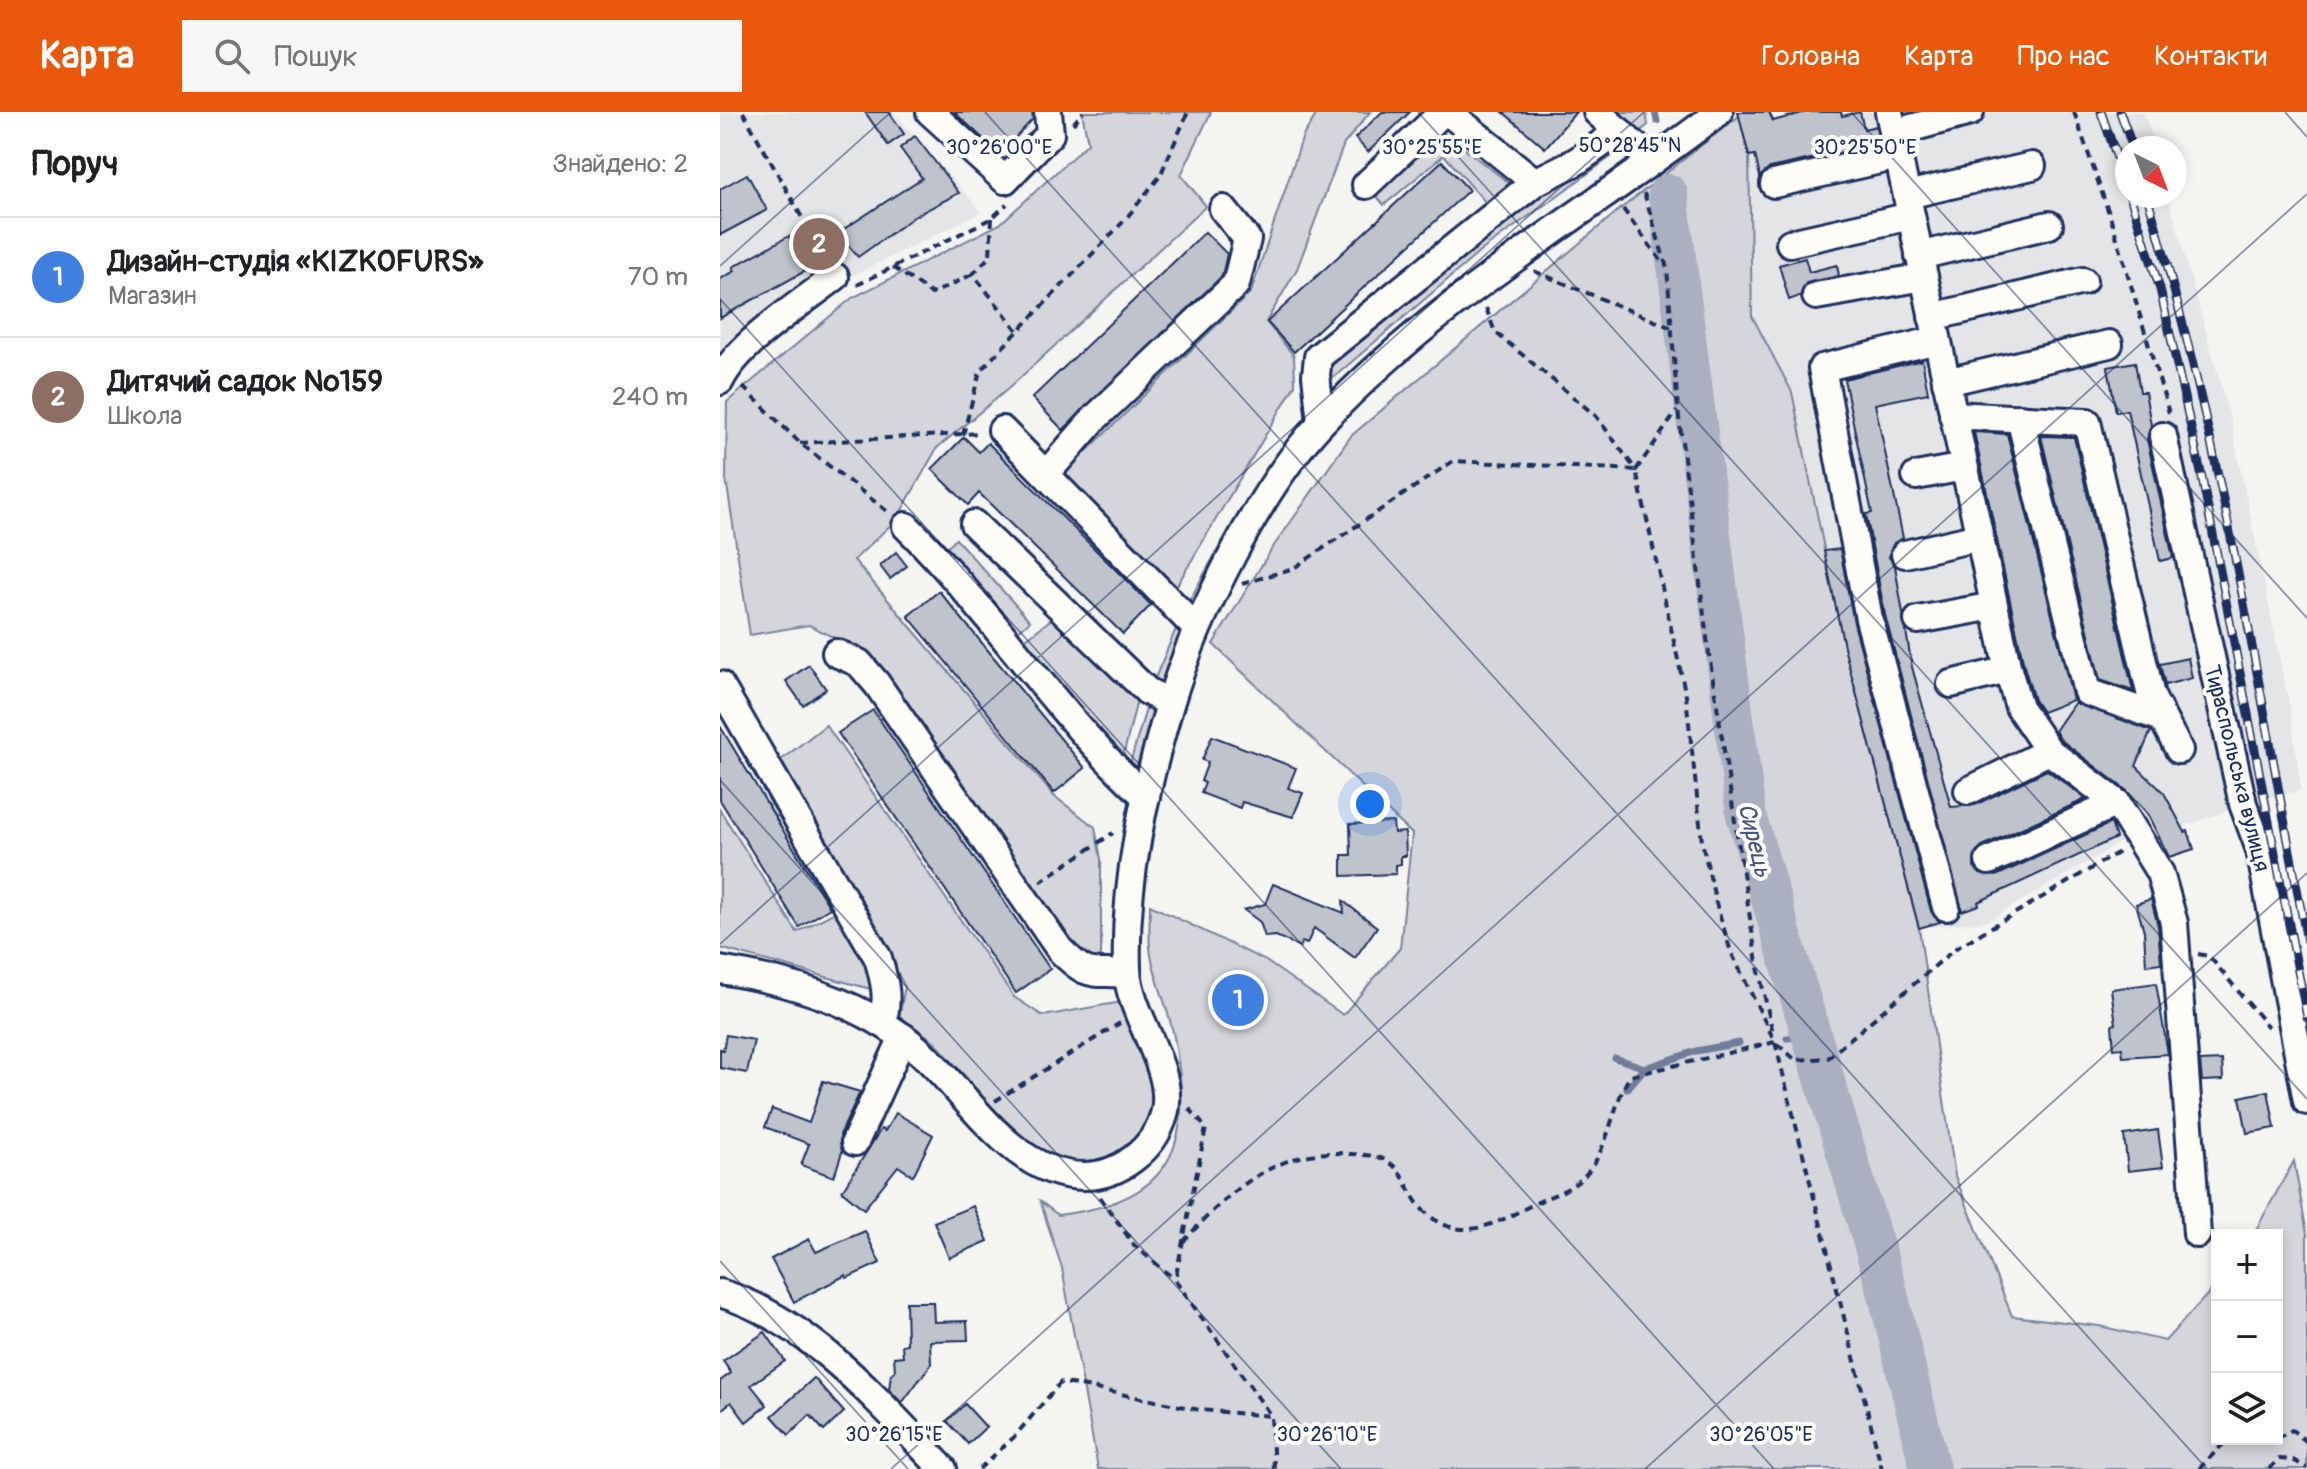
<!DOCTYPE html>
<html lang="uk">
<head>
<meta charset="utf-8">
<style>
	:root { --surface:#fff; --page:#f6f6f6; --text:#202124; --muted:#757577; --line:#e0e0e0; --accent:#ea580c }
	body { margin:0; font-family:Pangolin,sans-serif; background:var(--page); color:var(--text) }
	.controls { position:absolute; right:24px; bottom:24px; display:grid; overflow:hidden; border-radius:0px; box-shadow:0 4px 12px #0003 }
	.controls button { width:72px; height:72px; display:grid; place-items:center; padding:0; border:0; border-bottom:2px solid var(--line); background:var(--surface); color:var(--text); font:40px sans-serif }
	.compass { position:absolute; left:1395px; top:24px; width:72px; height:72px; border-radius:50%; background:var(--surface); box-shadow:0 4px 12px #0003; rotate:138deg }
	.you { position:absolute; left:650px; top:692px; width:28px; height:28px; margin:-20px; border:6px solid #fff; border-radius:50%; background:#1a73e8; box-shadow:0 0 0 12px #1a73e833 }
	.badge { display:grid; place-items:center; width:52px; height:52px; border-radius:50%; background:var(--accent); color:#fff; font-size:26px; font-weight:700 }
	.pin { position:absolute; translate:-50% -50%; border:4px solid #fff; box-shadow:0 2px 8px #0006 }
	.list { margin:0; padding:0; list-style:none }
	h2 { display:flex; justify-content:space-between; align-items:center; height:104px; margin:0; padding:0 32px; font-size:34px }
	h2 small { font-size:26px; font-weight:400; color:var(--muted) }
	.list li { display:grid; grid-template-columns:52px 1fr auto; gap:24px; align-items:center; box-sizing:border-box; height:120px; padding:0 32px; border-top:2px solid var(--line) }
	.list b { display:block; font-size:30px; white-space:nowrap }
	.list p { margin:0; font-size:26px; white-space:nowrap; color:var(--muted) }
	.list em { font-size:26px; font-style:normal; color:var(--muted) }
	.icon { flex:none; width:44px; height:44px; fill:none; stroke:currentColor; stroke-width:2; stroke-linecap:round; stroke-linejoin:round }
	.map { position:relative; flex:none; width:1587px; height:1357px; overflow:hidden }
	header { display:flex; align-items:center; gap:48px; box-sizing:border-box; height:112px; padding:0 40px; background:var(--accent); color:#fff }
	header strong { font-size:38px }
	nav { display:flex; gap:44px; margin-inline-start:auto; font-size:28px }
	.search { width:560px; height:72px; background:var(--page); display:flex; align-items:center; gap:20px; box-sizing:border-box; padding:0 28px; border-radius:0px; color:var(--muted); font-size:30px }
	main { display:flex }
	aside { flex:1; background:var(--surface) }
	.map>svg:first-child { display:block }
	.built { fill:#e4e5e6 }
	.green { fill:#d4d6db; stroke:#78829c; stroke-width:2 }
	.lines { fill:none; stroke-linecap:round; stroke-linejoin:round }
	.stream { stroke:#717c98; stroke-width:7 }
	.river { stroke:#aab0bf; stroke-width:40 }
	.building { fill:#bfc3cc; stroke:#1b2f5e; stroke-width:2 }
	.minor-casing { stroke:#1b2f5e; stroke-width:32 }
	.path { stroke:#1b2f5e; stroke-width:4; stroke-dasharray:8 6; stroke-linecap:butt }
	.minor { stroke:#fdfcf7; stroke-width:26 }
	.rail-casing { stroke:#1b2f5e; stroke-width:9 }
	.rail { stroke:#fdfcf7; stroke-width:6; stroke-dasharray:18; stroke-linecap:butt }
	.ticks { fill:none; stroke:#1b2f5e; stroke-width:2; stroke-opacity:0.45 }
	.labels { text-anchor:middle; stroke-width:8; stroke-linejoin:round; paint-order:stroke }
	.street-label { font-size:22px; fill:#1b2f5e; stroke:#fdfcf7 }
	.water-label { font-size:24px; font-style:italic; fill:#46567b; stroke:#fdfcf7 }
	.ticks-label { font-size:20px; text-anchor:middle; fill:#1b2f5e; stroke:#fdfcf7; stroke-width:8; stroke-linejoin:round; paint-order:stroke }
</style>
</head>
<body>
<header>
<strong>Карта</strong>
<div class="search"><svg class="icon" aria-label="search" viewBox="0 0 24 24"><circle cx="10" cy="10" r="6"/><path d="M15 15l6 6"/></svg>Пошук</div>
<nav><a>Головна</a><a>Карта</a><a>Про нас</a><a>Контакти</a></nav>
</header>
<main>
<aside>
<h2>Поруч<small>Знайдено: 2</small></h2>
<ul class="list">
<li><span class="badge" style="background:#3f7fe0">1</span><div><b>Дизайн-студія «KIZKOFURS»</b><p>Магазин</p></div><em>70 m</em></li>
<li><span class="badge" style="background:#8d6e63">2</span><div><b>Дитячий садок №159</b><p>Школа</p></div><em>240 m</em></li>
</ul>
</aside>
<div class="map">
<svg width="1587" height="1357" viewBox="0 0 1587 1357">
	<rect width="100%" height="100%" fill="#f4f4f1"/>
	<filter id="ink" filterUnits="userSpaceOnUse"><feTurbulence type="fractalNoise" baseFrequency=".0125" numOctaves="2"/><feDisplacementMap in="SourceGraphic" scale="16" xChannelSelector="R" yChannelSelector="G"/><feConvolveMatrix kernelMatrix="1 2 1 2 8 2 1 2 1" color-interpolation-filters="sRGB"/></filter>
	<g filter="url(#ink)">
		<g class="built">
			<polygon points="0,0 173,0 262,100 134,163 27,249 0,280"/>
			<polygon points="1140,0 1424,0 1435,36 1407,36 1407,84 1448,84 1510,306 1571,601 1581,678 1523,692 1437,725 1401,730 1268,809 1199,816 1125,539 1072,280 1032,204 1029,44 1143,14"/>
		</g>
		<g class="green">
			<polygon points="362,0 491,0 461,63 486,94 289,276 217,336 177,407 134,448 334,684 375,715 381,747 381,850 352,845 135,536 89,513 30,523 6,367 7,290 132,186 280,112 368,31"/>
			<polygon points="598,0 650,0 624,32 577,157 546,210 574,244 575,273 456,475 344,361 531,180 583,24"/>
			<polygon points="885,0 926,0 928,13 913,25"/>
			<path d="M1019 4 1029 44 1032 204 1072 280 1125 539 1199 816 1235 1064 1292 1204 1379 1214 1445 1229 1497 1172V1327H1557V1123H1533L1574 1049 1587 1122V1357H378L342 1156 320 1089 338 1103C458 1089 475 1028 453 920 447 894 436 869 431 843 428 827 430 809 430 793L546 849 623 903 680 836 692 722 493 532 551 438 631 324 899 98Z"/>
			<polygon points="717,16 793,74 767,92 724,43 664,93 651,77"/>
			<polygon points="898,27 906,34 762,138 606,272 604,252 799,91"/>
			<polygon points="916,42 921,46 609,291 607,285 770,146"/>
			<path d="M593 300 474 493 469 489C506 424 541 353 593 300Z"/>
			<polygon points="236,427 310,509 293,524 224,437"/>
			<polygon points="339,501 419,580 401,653 301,531"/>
			<polygon points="458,512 464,519 442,577 433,571"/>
			<polygon points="430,583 436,588 415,661 409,655"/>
			<path d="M106 613 294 885 323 904 401 890C418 929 457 988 422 1029 411 1042 384 1051 369 1060L311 1039 214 929 179 904 185 875 61 648Z"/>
			<polygon points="0,698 77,820 117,799 151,850 158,879 0,836"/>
		</g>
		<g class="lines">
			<g class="stream">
				<polyline points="935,0 937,9"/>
				<polyline points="1067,926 1091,924"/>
				<polyline points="895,946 925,956"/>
				<polyline points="907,977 925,956 976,939 1019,931"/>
			</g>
			<polyline class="river" points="948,82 1026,703 1167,1178 1210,1357"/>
		</g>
		<g class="building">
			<polygon points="145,0 169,0 184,22 168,33"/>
			<polygon points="234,0 312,0 313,7 280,42"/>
			<polygon points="662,0 690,0 648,40 635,26"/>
			<polygon points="783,0 856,0 825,36"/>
			<polygon points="1018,0 1049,0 1053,9 1086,0 1121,0 1122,4 1140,0 1144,17 1156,14 1159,32 1050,56 1040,65 1035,43 1029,44"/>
			<polygon points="195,24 239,81 195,104 138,145 118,121 202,66 180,36"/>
			<polygon points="722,49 749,78 574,240 547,210"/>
			<polygon points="27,62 47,98 0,123 0,77"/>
			<polygon points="485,120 507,142 502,164 343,318 312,286"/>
			<polygon points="69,124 87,158 0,206 0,167 15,159 13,155"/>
			<polygon points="1085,146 1089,160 1117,153 1119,164 1086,171 1080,184 1069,188 1059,153"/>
			<polygon points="1202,248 1208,281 1155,292 1183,426 1174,431 1169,445 1175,454 1192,555 1231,695 1255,693 1327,658 1366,687 1262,734 1256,740 1254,755 1260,762 1276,764 1391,711 1396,726 1258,790 1259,793 1242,799 1165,503 1146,402 1152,401 1124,267"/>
			<polygon points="1415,250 1420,280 1425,280 1431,313 1427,327 1453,446 1440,449 1407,298 1396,300 1388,255"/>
			<polygon points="1254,320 1287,322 1353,588 1322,600 1314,588 1304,554"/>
			<polygon points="1321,324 1354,325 1413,579 1380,568"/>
			<polygon points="244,325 259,340 268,331 431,493 403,522 259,381 248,393 212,357"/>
			<polygon points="1120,437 1134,511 1211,799 1220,810 1199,816 1125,539 1104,439"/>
			<polygon points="176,440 187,454 170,467 160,454"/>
			<polygon points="219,479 365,656 334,681 188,504"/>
			<polygon points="1468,546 1472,566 1445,573 1440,552"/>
			<polygon points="89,553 106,577 83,593 66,569"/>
			<polygon points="1355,590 1431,619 1416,654 1444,681 1465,720 1468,719 1474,737 1449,745 1427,701 1407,679 1341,628 1335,619"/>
			<polygon points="153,598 330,857 296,881 118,621"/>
			<polygon points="0,614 110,796 79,815 0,688"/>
			<polygon points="492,624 576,656 568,676 583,681 573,705 522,690 520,696 481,681 485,671 481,669 488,650 482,648"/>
			<polygon points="673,710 674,721 685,720 686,744 681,744 681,752 676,753 676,762 622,764 622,743 631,743 630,712"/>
			<polygon points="553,772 624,801 623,789 657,815 635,846 594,816 587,832 582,830 580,835 556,824 545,825 540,810 524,798 545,792"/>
			<polygon points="1431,787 1438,814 1441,851 1426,853 1424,819 1416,792"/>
			<polygon points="1436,871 1448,942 1403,945 1402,936 1394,937 1392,913 1396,912 1391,877"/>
			<polygon points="6,923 34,928 27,961 0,956 0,937 3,938"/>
			<polygon points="1502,948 1503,968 1482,969 1480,949"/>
			<polygon points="103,969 140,980 120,1023 122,1040 114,1065 81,1053 89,1032 45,1015 52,997 89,1011"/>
			<polygon points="1548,979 1555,1016 1527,1021 1520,985"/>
			<polygon points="176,1001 213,1023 193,1064 178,1054 144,1097 122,1079 161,1017 165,1019"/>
			<polygon points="1438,1018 1443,1055 1408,1059 1404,1023"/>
			<polygon points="253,1094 268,1129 229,1146 214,1110"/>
			<polygon points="145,1119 160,1151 127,1166 126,1163 74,1190 51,1147 89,1127 96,1140"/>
			<polygon points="186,1190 213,1190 214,1210 247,1209 248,1228 210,1229 211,1252 182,1291 169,1278 171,1262 175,1259 174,1245 183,1244 182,1233 187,1232"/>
			<polygon points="45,1220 65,1249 31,1273 47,1293 26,1310 11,1290 0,1299 0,1269 11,1261 3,1249"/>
			<polygon points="94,1266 124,1300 104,1319 90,1303 69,1323 52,1304"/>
			<polygon points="245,1292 266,1315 248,1332 227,1309"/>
		</g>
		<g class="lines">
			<g class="minor-casing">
				<g id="minor">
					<polyline points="210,0 285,68 330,22 328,0"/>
					<polyline points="728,0 815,70"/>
					<polyline points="877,0 932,49"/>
					<polyline points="1169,0 1288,558 1299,595 1329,639 1397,691 1440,761 1454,811 1477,1122"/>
					<polyline points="1173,21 1250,0"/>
					<polyline points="1054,72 1178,44"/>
					<polyline points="646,73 723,0"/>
					<polyline points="1187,83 1312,54"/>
					<polyline points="1070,131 1191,104"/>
					<polyline points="1199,144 1329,113"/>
					<polyline points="1096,184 1204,165"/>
					<polyline points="1212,205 1363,169"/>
					<polyline points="1217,228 1102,256 1149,507 1226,795"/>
					<path d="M0 269C18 231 82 191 115 165"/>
					<polyline points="1226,270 1389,232"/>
					<polyline points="1233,303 1367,310 1431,584 1459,638"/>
					<polyline points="1300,306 1367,580 1442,606"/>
					<polyline points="601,310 596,263 598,245 815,70 857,49 899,19"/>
					<polyline points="282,318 476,516"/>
					<polyline points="1443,324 1523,692 1540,738 1587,989"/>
					<polyline points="326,362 375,306 516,172 527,127 503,97"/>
					<polyline points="1196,364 1244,355"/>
					<polyline points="254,412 427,579 450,591"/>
					<path d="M186 414C272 499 337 604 426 685"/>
					<polyline points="1185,442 1259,425"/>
					<polyline points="1198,508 1274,494"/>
					<path d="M116 541 139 551 157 572 340 838C369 867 370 859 407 862"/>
					<polyline points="1231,572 1288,558"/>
					<path d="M0 573 158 846C165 870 169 887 162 911"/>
					<polyline points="1248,679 1329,639"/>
					<polyline points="1269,749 1397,691"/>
					<path d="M0 858C64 868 131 887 184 926 242 969 286 1063 364 1064 400 1064 434 1037 444 1003 457 958 409 904 407 857 404 768 425 677 450 592 476 505 540 375 603 309 718 186 866 102 999 0"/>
					<polyline points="135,1030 183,925"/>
					<path d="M0 1181C90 1208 160 1291 223 1357"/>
				</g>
			</g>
			<g class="path">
				<polyline points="23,0 104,145"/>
				<polyline points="1354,0 1393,113 1449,301"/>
				<polyline points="353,12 363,0"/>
				<polyline points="924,81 947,156 958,298 989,542 1037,851 1053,921"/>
				<polyline points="903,97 945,154"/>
				<polyline points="272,106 270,144 253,162 298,219"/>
				<polyline points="173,155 212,182 253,162"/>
				<polyline points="814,159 952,216"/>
				<polyline points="137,173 272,106 287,92"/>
				<polyline points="766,196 775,220 876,304 916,358 957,299"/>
				<polyline points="23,275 80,331 168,400"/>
				<polyline points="243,323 260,259 404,109 440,64 468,0"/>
				<polyline points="80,331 259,321"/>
				<polyline points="522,472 574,456 733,349 916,358 966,584 982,730 996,791 1011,840 1055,930 1162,1357"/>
				<polyline points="320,770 393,721"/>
				<polyline points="1478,842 1489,844 1548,915"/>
				<polyline points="1057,932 1076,948 1108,946 1236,836 1399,740"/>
				<polyline points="275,989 400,911"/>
				<polyline points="469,996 486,1016 455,1168 551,1304 554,1357"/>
				<polyline points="380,1085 414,1133 454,1167"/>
				<path d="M463 1130C508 1080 559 1033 632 1042 644 1043 657 1043 667 1049 686 1060 688 1082 702 1097 742 1137 780 1108 818 1090 833 1083 849 1078 861 1067 889 1043 891 994 910 964L1055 930"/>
				<polyline points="1557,1326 1572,1318 1587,1330"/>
				<polyline points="1545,1327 1554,1327"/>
				<polyline points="259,1357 294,1325 341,1270 480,1298 551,1304"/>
				<polyline points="1479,1357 1508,1327"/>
				<polyline points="1549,1357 1559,1347 1573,1348 1587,1356"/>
			</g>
			<use href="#minor" class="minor"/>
			<g class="rail-casing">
				<g id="rail">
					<polyline points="1381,0 1407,74"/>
					<polyline points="1400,0 1413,36"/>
					<polyline points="1410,84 1440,177 1481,361 1587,905"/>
					<path d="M1427 84C1501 325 1539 582 1587 829"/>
				</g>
			</g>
			<use href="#rail" class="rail"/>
		</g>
	</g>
	<path class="ticks" d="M265 0 1487 1357M698 0 1587 987M1131 0 1587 506M1565 0 1587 25M0 154 171 0M0 187 1054 1357M0 668 621 1357M0 832 924 0M0 1149 188 1357M171 1357 1587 82M925 1357 1587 761"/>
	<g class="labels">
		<g class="street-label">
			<text transform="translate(1518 656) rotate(76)" y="8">Тираспольська вулиця</text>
		</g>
		<g class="water-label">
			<text transform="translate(1035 728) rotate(76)" y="8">Сирець</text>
		</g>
	</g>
	<g class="ticks-label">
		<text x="910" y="40">50°28'45"N</text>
		<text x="279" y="42">30°26'00"E</text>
		<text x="712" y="42">30°25'55"E</text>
		<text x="1145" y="42">30°25'50"E</text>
		<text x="174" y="1329">30°26'15"E</text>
		<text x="607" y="1329">30°26'10"E</text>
		<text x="1041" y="1329">30°26'05"E</text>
	</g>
</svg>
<div class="controls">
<button>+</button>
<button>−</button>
<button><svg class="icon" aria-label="layers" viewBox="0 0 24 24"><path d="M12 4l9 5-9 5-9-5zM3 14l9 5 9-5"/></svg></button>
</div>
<svg class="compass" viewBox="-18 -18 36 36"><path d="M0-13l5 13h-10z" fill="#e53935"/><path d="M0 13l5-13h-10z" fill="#757577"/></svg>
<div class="you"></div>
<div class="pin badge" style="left:518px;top:888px;background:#3f7fe0">1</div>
<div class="pin badge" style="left:99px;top:132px;background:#8d6e63">2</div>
</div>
</main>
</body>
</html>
